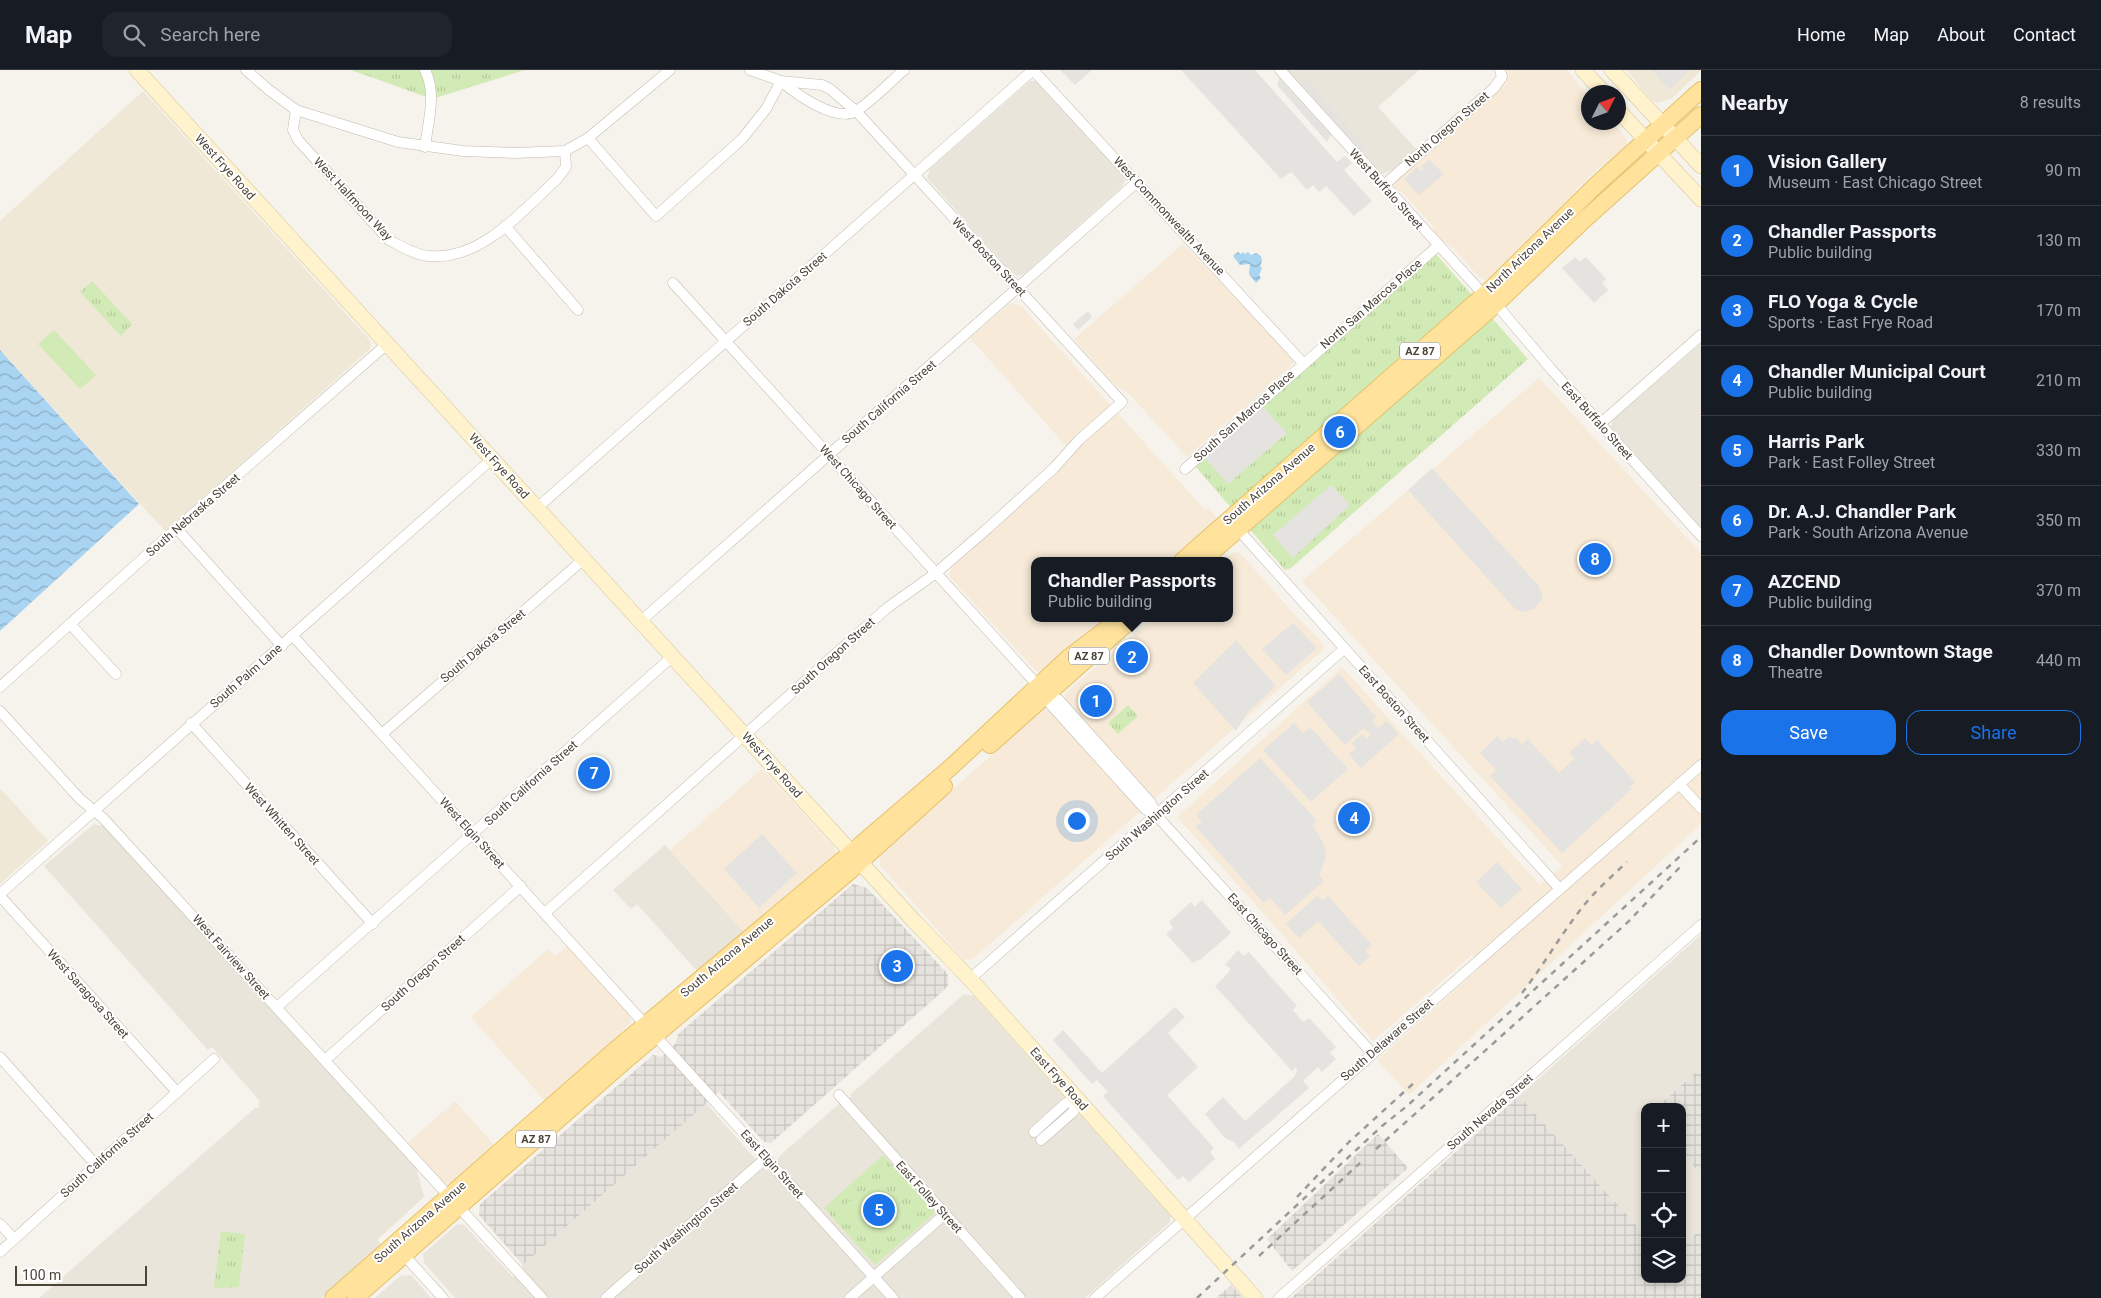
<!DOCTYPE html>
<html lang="en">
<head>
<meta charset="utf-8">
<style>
	:root { --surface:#171b24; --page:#20242c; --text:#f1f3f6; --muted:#9ea1a6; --line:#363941; --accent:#1a73e8 }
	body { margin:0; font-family:Roboto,sans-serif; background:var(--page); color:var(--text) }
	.controls { position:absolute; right:15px; bottom:15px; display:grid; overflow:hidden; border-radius:10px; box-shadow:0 2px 8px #0003 }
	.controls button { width:45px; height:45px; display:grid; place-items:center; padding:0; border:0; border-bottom:1px solid var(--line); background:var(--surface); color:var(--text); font:25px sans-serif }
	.compass { position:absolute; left:1581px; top:15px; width:45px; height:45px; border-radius:50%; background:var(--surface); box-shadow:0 2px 8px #0003; rotate:48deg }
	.scale { position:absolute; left:15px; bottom:12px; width:132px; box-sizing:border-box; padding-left:5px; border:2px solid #4b4439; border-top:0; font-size:14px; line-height:18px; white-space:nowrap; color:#4b4439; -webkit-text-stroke:4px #fff; paint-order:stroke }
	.you { position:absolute; left:1076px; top:750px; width:18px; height:18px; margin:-12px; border:4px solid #fff; border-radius:50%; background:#1a73e8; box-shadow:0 0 0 8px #1a73e833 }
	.badge { display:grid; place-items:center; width:32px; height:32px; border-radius:50%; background:var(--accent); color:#fff; font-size:16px; font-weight:700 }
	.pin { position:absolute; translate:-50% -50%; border:2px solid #fff; box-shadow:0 1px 5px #0006 }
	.popup { position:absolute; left:1031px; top:487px; width:202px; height:65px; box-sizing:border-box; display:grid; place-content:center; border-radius:10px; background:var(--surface); filter:drop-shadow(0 1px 4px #0005); font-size:16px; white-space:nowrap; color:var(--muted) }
	.popup b { font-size:19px; color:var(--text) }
	.popup::after { content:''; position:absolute; left:50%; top:100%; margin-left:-10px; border:10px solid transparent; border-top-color:var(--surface) }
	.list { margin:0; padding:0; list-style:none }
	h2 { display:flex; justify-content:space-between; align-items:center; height:65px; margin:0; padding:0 20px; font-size:21px }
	h2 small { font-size:16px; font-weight:400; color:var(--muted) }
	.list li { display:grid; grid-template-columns:32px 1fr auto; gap:15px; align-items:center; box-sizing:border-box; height:70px; padding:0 20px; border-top:1px solid var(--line) }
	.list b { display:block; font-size:19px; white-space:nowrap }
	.list p { margin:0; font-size:16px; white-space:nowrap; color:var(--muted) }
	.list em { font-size:16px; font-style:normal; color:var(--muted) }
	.actions { display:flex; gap:10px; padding:15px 20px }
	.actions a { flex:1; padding:11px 0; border:1px solid var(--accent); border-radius:15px; text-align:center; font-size:18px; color:var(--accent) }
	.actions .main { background:var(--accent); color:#fff }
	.icon { flex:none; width:28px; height:28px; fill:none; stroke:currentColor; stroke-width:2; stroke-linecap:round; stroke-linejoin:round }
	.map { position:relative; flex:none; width:1701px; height:1228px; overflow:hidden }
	header { display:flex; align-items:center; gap:30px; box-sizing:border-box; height:70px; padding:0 25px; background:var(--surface); border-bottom:1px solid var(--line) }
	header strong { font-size:24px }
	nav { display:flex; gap:28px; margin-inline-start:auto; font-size:18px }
	.search { width:350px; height:45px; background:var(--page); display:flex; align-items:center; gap:12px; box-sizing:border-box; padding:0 18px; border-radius:15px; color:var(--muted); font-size:19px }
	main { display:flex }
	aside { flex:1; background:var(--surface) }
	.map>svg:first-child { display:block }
	.residential { fill:#eae5da }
	.commercial { fill:#f7ead8 }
	.industrial { fill:url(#industrial-grid) }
	.education { fill:#efe8d6 }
	.grass { fill:url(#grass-tufts) }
	.garden { fill:#d2eab5 }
	.parking { fill:#e5e3e0 }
	.water { fill:url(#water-waves) }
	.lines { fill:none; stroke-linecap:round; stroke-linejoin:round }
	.street-casing { stroke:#c2bbae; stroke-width:11 }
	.secondary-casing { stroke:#d6c79b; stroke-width:16 }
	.primary-casing { stroke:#e6c16a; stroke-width:18 }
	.street { stroke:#fff; stroke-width:10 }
	.secondary { stroke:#fff3cd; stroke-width:15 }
	.primary { stroke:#ffe39c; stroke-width:16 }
	.rail { stroke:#9a9a9a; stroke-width:2.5; stroke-dasharray:6 6; stroke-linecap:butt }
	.labels { text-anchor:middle; stroke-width:4; stroke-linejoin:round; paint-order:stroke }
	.shield { fill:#fff; stroke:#817c74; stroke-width:1 }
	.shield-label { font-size:11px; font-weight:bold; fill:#4b4439 }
	.street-label { font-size:12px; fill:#4b4439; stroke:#fff }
</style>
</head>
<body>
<header>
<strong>Map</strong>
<div class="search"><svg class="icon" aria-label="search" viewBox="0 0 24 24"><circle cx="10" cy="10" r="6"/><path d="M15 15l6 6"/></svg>Search here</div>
<nav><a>Home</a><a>Map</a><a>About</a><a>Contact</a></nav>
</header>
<main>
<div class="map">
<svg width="1701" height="1228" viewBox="0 0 1701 1228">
	<defs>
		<pattern id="industrial-grid" width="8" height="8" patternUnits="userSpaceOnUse" patternTransform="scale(1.25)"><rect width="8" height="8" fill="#e6e2dd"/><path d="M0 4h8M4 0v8" fill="none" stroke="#c7c3be"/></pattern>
		<pattern id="grass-tufts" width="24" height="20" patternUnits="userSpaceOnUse" patternTransform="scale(1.25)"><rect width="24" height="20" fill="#d2eab5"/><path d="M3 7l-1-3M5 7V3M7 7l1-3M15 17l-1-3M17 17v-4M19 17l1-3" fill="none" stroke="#b6ca9c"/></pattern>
		<pattern id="water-waves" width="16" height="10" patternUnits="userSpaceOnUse" patternTransform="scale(1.25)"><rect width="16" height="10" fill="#a9d4f2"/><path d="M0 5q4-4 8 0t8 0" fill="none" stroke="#8caec5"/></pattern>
	</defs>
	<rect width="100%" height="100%" fill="#f6f3ec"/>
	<g class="residential">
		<polygon points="1287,0 1419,0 1378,37 1416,79 1394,99 1382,104"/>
		<polygon points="1030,11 1037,11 1126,108 1122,117 1024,204 1018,206 1012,203 927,108 930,99"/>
		<polygon points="1701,273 1701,458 1611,357 1613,350"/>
		<polygon points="94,754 103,756 416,1097 424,1127 377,1170 381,1175 321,1228 39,1228 255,1038 259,1038 259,1030 212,977 208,980 44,796"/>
		<polygon points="665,775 746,864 698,902 637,834 631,839 613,820"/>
		<polygon points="1701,865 1701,998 1657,1037 1645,1037 1645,1165 1519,1026"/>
		<polygon points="964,924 974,926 1171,1146 1169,1153 1085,1228 1026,1228 849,1032 851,1024"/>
		<polygon points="706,1033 766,1101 785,1081 839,1034 1013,1228 455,1228 424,1193 423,1184 456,1155 463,1154 513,1207 519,1202 523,1195"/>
		<polygon points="1682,1084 1701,1104 1701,1159 1682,1176"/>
		<polygon points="411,1205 431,1228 375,1228 400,1206"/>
	</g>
	<g class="commercial">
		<polygon points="1507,0 1567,0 1588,25 1588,52 1613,53 1625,66 1627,74 1627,78 1621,85 1599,98 1576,119 1570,129 1542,156 1542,160 1522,182 1516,182 1497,200 1496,205 1488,211 1479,207 1454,179 1437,166 1434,162 1432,155 1402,122 1396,120 1394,115 1395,111 1505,14 1508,5"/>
		<polygon points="1183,174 1290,283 1294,291 1290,297 1187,387 1127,322 1116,316 1074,269"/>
		<polygon points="1012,233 1021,236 1205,440 1209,438 1216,447 1216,451 1174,491 1034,491 1034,548 1111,548 1044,601 1037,602 950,507 949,503 953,496 1055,405 1074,385 970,268 1008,235"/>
		<polygon points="1539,308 1701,483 1701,754 1409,1025 1377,990 1482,896 1472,885 1373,971 1272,853 1177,747 1342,597 1540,815 1562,796 1302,511"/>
		<polygon points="1233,482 1240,483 1296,546 1323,573 1323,580 973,889 964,890 880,795 879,784 1044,639 1053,641 1065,630 1065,623 1154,548 1230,548 1230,491 1223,491"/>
		<polygon points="762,699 833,776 836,783 835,787 746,864 670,780"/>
		<polygon points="567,876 628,943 631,952 597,988 546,1032 471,947 548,879 555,886"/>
		<polygon points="455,1031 495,1076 450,1114 444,1113 407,1074"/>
	</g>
	<g class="industrial">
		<polygon points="853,814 867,818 946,902 948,906 948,916 943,921 771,1073 765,1072 762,1070 719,1022 523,1195 479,1145 480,1134 653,985 662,987 676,973 678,964"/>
		<polygon points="1701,998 1701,1104 1682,1084 1682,1037 1657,1037"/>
		<polygon points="1519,1026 1645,1165 1645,1209 1682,1209 1682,1176 1701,1159 1701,1228 1291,1228"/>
		<polygon points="1378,1064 1408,1098 1292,1201 1267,1169"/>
		<polygon points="1231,1215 1243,1228 1216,1228"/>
	</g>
	<g class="education">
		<polygon points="1627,0 1701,0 1701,1 1672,28 1658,33 1651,30"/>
		<polygon points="143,21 368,268 371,274 370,279 165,461 0,280 0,151"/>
		<polygon points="0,718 48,771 0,814"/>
	</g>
	<g class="grass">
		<polygon points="351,0 525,0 432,29"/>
		<polygon points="1436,184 1528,289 1291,498 1285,500 1195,396"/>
		<polygon points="92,211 132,254 121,266 80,222"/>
		<polygon points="1128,635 1138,646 1118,664 1108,653"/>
		<polygon points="883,1085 933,1140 934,1144 876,1194 873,1193 824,1138"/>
		<polygon points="221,1161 245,1164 239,1217 214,1218"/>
	</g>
	<g class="garden">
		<polygon points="54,260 96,305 80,319 38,274"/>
		<polygon points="867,1130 868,1154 849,1155 848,1131"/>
	</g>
	<g class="parking">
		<polygon points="1060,0 1092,0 1075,15"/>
		<polygon points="1181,0 1255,0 1337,92 1345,86 1352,93 1344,100 1372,131 1354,146 1326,116 1319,122 1313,115 1307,120 1291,102 1281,109"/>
		<polygon points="1652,0 1690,0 1669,20"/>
		<polygon points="1279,8 1331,65 1327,72 1277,15"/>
		<polygon points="1305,9 1365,76 1363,83 1303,15"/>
		<polygon points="1429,90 1444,104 1419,125 1404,109 1417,97 1422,101 1423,99 1421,96"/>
		<polygon points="1575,187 1580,192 1586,187 1606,209 1602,213 1608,220 1594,233 1562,198"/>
		<polygon points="1088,241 1092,247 1078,260 1073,254"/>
		<polygon points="1262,336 1287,363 1228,414 1204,387"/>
		<polygon points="1432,398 1539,516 1543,528 1534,539 1523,542 1515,539 1408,420"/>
		<polygon points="1331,415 1350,435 1293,488 1273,465"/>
		<polygon points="1293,553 1317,578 1286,605 1262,579"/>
		<polygon points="1236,570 1276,616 1248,642 1236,661 1193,613"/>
		<polygon points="1339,604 1376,647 1372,651 1378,658 1387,651 1399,664 1361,698 1349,684 1356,678 1352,673 1362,664 1367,669 1371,665 1364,658 1345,675 1307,632"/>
		<polygon points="1294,653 1303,663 1310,657 1348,699 1311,732 1263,680"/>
		<polygon points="1497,666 1503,672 1508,667 1516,668 1522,674 1528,669 1559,703 1574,689 1569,683 1585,668 1591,675 1597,670 1635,712 1630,717 1632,719 1562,783 1490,706 1496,700 1480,683"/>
		<polygon points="1260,688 1317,751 1312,756 1318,763 1325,777 1326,788 1319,805 1324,811 1285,845 1270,828 1264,833 1196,757 1202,752 1196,745"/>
		<polygon points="762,764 797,803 759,838 724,799"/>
		<polygon points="1497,792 1522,819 1501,838 1476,812"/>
		<polygon points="1317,826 1323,831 1328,826 1372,875 1366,881 1370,886 1359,896 1318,851 1299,868 1286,854"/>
		<polygon points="1202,830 1231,863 1200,890 1199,889 1193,893 1166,864 1173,858 1169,852 1191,832 1195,837"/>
		<polygon points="1238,880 1244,886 1249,882 1297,936 1293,940 1303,952 1309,948 1336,977 1330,983 1336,989 1322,1002 1318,997 1303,1011 1309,1018 1239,1079 1235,1073 1225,1068 1205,1044 1223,1027 1245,1051 1294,1007 1297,1001 1296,997 1292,1001 1215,916 1229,902 1230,898 1225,895"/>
		<polygon points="1175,937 1185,947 1168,963 1198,997 1167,1025 1214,1078 1210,1082 1215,1089 1189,1112 1183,1106 1178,1110 1103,1026 1108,1022 1097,1010 1092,1014 1053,970 1063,960 1102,1003"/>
	</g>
	<g class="water">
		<polygon points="1238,182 1241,184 1243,182 1245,184 1248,182 1251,185 1256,183 1261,186 1262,191 1260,196 1262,198 1259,205 1261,208 1256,213 1249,204 1250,194 1240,195 1233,186"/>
		<polygon points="0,280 139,434 0,561"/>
	</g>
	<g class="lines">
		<g class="street-casing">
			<g id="street">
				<polyline points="246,0 269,20 296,40 398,72 463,81 514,83 565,81 588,68 670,0"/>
				<polyline points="1033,0 1303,293"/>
				<polyline points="1280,0 1484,225 1496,234 1551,299 1701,466"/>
				<path d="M781 11C796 24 836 53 856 41 871 32 890 12 904 0"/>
				<path d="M296 40 293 60 298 70 389 170C401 176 415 185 428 186 481 191 521 142 557 109L566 97 565 81"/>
				<polyline points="588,68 656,146 742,69 766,39 781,11"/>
				<path d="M425 77C428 51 437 24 425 0"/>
				<polyline points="1384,115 1494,18 1502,7 1500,0"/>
				<polyline points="505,156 578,240"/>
				<polyline points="673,213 1042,620 1052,636 1145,739 1157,746"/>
				<polyline points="1600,354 1701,265"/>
				<polyline points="1185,399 1439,175"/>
				<polyline points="537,438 1033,0"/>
				<polyline points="1235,456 1559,818"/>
				<polyline points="177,459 282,576"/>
				<polyline points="641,551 1137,112"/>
				<polyline points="70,554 116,604"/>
				<polyline points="293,566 893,1228"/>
				<polyline points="0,617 169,465 387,274"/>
				<polyline points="1046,625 1059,630 1151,733 1157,746 1372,983"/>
				<polyline points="0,641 80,729 103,748 542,1228"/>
				<polyline points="191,653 373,854"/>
				<polyline points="382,664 584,489"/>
				<polyline points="1679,714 1701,738"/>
				<polyline points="0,824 492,389"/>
				<polyline points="0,826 177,1022"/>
				<polyline points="545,843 887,538 936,503 988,458 1054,398 1079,370 1122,332 856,41 830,19 822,15 781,11 750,0"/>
				<polyline points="970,909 1344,579"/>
				<polyline points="277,937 673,586"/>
				<polyline points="0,987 96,1095"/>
				<polyline points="325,990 521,816"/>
				<polyline points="839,1025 1020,1228"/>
				<polyline points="1034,1062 1066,1033 1078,1030 1073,1042 1041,1070"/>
				<polyline points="0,1154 14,1169"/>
				<polyline points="0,1182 214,989"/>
				<polyline points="404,1185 443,1228"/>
				<polyline points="606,1228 766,1088"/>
				<polyline points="850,1228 945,1144"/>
				<polyline points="1095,1228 1701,695"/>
				<polyline points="1279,1228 1701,855"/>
			</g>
		</g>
		<g class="secondary-casing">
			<g id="secondary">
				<polyline points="137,0 914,851 970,909 1255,1228"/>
				<polyline points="1583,0 1603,22"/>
				<polyline points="1612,0 1701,96"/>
				<polyline points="1618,40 1701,129"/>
			</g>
		</g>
		<g class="primary-casing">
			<g id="primary">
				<polyline points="1182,491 1494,216 1595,116 1701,20"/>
				<polyline points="1202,491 1496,234 1584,150 1701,45"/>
				<polyline points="990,675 1133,548"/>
				<polyline points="333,1228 614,981 852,782 950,698 1068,588 1121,548"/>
				<polyline points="355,1228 625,991 850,801 944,716"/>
			</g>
		</g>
		<use href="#street" class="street"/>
		<use href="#secondary" class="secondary"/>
		<use href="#primary" class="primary"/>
		<g class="rail">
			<path d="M1522 923C1543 896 1560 866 1581 839 1594 822 1611 807 1627 792"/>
			<polyline points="1376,1079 1629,851 1681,796"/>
			<polyline points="1297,1127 1349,1072 1415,1012"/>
			<polyline points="1259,1186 1360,1093"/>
			<polyline points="1197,1228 1382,1056 1407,1036 1701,767"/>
		</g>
	</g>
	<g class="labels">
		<g class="shield">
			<rect x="1400" y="272.5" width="40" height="17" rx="4"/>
			<rect x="1069" y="577.5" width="40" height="17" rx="4"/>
			<rect x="516" y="1060.5" width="40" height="17" rx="4"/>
		</g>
		<g class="shield-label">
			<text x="1420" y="285">AZ 87</text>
			<text x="1089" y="590">AZ 87</text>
			<text x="536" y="1073">AZ 87</text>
		</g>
		<g class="street-label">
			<text transform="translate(1447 59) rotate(-41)" y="4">North Oregon Street</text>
			<text transform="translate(225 97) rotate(48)" y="4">West Frye Road</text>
			<text transform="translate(1386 119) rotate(48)" y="4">West Buffalo Street</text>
			<text transform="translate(353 129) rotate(47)" y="4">West Halfmoon Way</text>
			<text transform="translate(1169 146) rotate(47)" y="4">West Commonwealth Avenue</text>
			<text transform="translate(1530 180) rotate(-44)" y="4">North Arizona Avenue</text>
			<text transform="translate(989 187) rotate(47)" y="4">West Boston Street</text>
			<text transform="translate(785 219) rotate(-41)" y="4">South Dakota Street</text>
			<text transform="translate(1371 234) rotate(-41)" y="4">North San Marcos Place</text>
			<text transform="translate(889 332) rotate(-41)" y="4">South California Street</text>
			<text transform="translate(1244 346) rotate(-42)" y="4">South San Marcos Place</text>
			<text transform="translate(1597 351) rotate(48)" y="4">East Buffalo Street</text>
			<text transform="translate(499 396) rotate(48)" y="4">West Frye Road</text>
			<text transform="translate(1269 414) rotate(-41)" y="4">South Arizona Avenue</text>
			<text transform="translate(858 417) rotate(48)" y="4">West Chicago Street</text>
			<text transform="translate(193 445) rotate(-41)" y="4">South Nebraska Street</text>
			<text transform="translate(483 576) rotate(-40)" y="4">South Dakota Street</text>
			<text transform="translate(833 586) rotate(-42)" y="4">South Oregon Street</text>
			<text transform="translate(246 606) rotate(-41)" y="4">South Palm Lane</text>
			<text transform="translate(1394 634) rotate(48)" y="4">East Boston Street</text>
			<text transform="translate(772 695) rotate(48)" y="4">West Frye Road</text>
			<text transform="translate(531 713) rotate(-42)" y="4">South California Street</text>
			<text transform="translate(1157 745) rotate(-41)" y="4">South Washington Street</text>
			<text transform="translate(282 754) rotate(48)" y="4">West Whitten Street</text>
			<text transform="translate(472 763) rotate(48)" y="4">West Elgin Street</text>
			<text transform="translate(1265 864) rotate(48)" y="4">East Chicago Street</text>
			<text transform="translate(231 887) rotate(48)" y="4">West Fairview Street</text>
			<text transform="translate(727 887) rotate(-40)" y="4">South Arizona Avenue</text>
			<text transform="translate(423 903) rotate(-42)" y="4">South Oregon Street</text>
			<text transform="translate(88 924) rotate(48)" y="4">West Saragosa Street</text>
			<text transform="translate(1387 970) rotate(-41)" y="4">South Delaware Street</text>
			<text transform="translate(1059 1009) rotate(48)" y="4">East Frye Road</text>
			<text transform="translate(1490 1042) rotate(-41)" y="4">South Nevada Street</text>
			<text transform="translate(107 1085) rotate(-42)" y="4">South California Street</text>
			<text transform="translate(772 1094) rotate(48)" y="4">East Elgin Street</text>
			<text transform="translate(929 1127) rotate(48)" y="4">East Folley Street</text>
			<text transform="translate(420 1152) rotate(-41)" y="4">South Arizona Avenue</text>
			<text transform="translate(686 1158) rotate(-41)" y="4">South Washington Street</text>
		</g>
	</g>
</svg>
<div class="controls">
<button>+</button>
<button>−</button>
<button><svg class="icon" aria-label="locate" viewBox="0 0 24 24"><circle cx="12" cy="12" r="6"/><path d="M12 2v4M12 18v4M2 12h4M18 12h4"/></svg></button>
<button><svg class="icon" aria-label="layers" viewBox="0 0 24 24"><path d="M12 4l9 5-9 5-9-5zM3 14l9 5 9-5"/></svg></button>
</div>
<svg class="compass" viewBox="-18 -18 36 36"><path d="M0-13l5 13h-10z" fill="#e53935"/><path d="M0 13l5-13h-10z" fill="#9ea1a6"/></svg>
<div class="scale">100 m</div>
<div class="you"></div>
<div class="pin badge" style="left:1096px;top:631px">1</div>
<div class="pin badge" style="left:1132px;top:587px">2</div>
<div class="popup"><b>Chandler Passports</b>Public building</div>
<div class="pin badge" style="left:897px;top:896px">3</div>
<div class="pin badge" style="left:1354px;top:748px">4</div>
<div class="pin badge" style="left:879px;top:1140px">5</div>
<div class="pin badge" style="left:1340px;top:362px">6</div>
<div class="pin badge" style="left:594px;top:703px">7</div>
<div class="pin badge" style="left:1595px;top:489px">8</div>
</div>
<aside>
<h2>Nearby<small>8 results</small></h2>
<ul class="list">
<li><span class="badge">1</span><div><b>Vision Gallery</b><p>Museum · East Chicago Street</p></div><em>90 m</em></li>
<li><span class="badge">2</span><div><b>Chandler Passports</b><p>Public building</p></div><em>130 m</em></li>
<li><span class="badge">3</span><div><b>FLO Yoga &amp; Cycle</b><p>Sports · East Frye Road</p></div><em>170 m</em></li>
<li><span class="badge">4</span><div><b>Chandler Municipal Court</b><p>Public building</p></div><em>210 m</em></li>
<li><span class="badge">5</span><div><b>Harris Park</b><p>Park · East Folley Street</p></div><em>330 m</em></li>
<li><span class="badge">6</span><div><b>Dr. A.J. Chandler Park</b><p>Park · South Arizona Avenue</p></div><em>350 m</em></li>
<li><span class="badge">7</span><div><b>AZCEND</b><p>Public building</p></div><em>370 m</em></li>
<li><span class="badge">8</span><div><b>Chandler Downtown Stage</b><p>Theatre</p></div><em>440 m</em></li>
</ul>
<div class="actions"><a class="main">Save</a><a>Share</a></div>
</aside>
</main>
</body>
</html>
